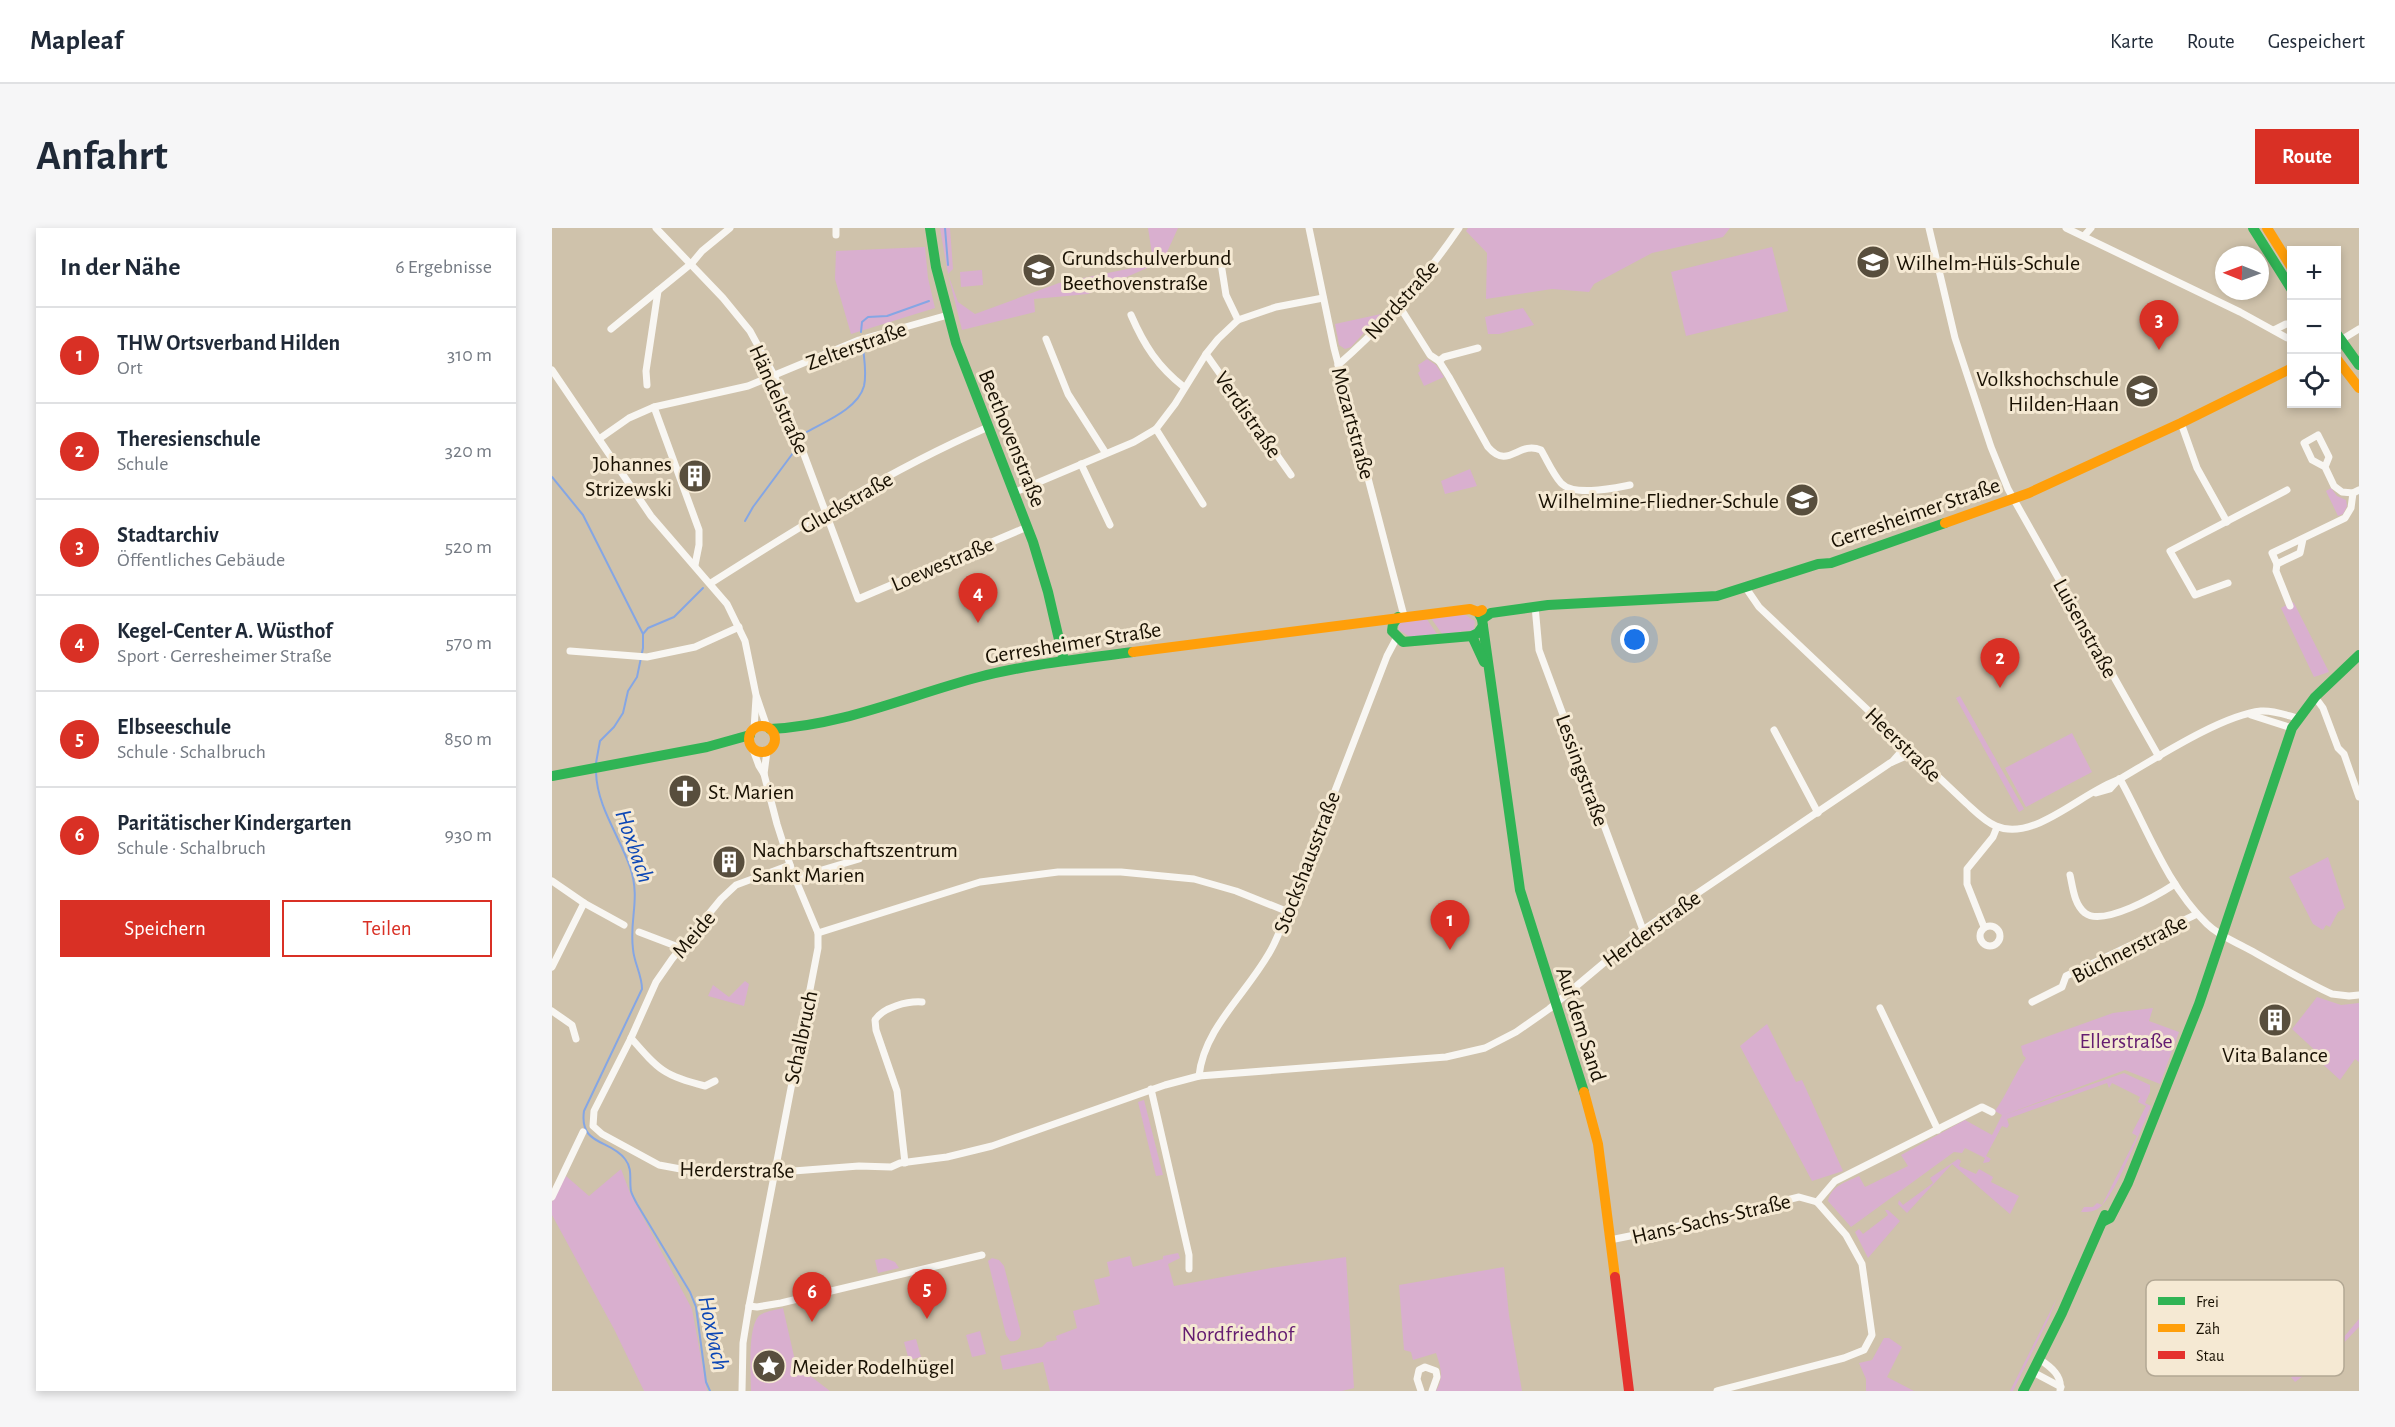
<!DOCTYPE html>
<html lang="de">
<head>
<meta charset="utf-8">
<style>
	:root { --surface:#fff; --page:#f6f6f7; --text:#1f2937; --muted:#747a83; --line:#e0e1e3; --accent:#d93025 }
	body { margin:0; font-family:"Alegreya Sans",sans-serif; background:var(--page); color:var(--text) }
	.controls { position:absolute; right:18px; top:18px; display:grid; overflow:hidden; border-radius:0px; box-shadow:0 3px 9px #0003 }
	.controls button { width:54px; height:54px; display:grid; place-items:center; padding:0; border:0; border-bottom:2px solid var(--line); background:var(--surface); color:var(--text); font:30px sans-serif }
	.compass { position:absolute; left:1663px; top:18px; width:54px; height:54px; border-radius:50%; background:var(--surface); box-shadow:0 3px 9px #0003; rotate:271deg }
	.you { position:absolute; left:1083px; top:412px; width:21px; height:21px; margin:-15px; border:4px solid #fff; border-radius:50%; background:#1a73e8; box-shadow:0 0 0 9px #1a73e833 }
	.badge { display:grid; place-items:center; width:39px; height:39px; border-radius:50%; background:var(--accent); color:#fff; font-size:20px; font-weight:700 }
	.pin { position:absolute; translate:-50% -50px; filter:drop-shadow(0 2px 3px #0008) }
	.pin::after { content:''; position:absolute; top:32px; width:21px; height:18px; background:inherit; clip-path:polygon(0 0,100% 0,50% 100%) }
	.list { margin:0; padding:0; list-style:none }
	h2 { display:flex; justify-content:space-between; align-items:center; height:78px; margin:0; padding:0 24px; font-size:26px }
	h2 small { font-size:20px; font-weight:400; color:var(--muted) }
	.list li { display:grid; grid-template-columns:39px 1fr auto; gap:18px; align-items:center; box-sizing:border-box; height:96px; padding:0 24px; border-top:2px solid var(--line) }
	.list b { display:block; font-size:22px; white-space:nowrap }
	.list p { margin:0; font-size:20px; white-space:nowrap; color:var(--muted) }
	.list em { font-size:20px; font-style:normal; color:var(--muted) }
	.actions { display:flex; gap:12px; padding:18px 24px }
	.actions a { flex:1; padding:14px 0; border:2px solid var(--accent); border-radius:0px; text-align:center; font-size:21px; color:var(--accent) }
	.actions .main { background:var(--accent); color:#fff }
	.icon { flex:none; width:33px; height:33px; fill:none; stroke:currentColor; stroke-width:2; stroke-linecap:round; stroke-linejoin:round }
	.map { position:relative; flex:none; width:1807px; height:1163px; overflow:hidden; border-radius:0px }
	header { display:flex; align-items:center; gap:36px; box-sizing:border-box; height:84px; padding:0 30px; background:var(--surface); border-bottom:2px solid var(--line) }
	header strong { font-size:28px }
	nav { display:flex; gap:33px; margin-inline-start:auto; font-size:21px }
	.intro { display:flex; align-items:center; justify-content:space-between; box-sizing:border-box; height:144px; padding:0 36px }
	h1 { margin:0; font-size:42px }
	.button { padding:15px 27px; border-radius:0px; background:var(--accent); color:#fff; font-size:21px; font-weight:700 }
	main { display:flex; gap:36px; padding:0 36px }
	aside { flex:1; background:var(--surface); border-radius:0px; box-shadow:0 3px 9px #0003 }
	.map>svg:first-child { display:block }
	.green { fill:#d9afcf }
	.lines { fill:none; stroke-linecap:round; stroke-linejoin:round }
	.stream { stroke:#85a6e4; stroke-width:2 }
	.street { stroke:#f8f6f2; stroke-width:7 }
	.fast { stroke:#30b455; stroke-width:10 }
	.slow { stroke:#ff9f0a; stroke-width:10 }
	.jam { stroke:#e5322d; stroke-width:10 }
	.labels { text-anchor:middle; stroke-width:6; stroke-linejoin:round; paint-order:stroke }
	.poi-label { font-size:22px; fill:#181002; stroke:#f5e9d3; text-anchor:start }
	.street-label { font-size:22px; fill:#181002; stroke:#f5e9d3 }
	.park-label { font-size:22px; fill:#641c70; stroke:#f5e9d3 }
	.water-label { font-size:24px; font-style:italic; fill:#0c47b6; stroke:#f5e9d3 }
	.key { fill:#f5e9d3; stroke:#b3a894; stroke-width:1.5 }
	.key-label { font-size:16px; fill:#181002 }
</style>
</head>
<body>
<header>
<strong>Mapleaf</strong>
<nav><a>Karte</a><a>Route</a><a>Gespeichert</a></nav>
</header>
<div class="intro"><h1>Anfahrt</h1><a class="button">Route</a></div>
<main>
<aside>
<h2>In der Nähe<small>6 Ergebnisse</small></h2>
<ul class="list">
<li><span class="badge">1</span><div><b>THW Ortsverband Hilden</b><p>Ort</p></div><em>310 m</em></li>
<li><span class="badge">2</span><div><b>Theresienschule</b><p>Schule</p></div><em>320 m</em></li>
<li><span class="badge">3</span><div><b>Stadtarchiv</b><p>Öffentliches Gebäude</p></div><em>520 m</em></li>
<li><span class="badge">4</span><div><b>Kegel-Center A. Wüsthof</b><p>Sport · Gerresheimer Straße</p></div><em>570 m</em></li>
<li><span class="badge">5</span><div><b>Elbseeschule</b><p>Schule · Schalbruch</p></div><em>850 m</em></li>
<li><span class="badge">6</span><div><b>Paritätischer Kindergarten</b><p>Schule · Schalbruch</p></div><em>930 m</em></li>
</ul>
<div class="actions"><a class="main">Speichern</a><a>Teilen</a></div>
</aside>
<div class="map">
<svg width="1807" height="1163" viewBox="0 0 1807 1163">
	<rect width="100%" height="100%" fill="#cfc2ab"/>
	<g class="green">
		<polygon points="388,0 398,0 401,41 396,46 406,74 423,86 507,55 585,39 600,26 596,0 626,0 611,33 536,66 482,71 483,84 410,102 396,46"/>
		<polygon points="916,0 1178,0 1171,9 1100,25 1042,56 1037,64 1000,61 934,71 935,25 914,3"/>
		<polygon points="373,19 376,50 383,80 299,106 283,51 284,23"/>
		<polygon points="1220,19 1236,83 1134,108 1119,44"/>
		<polygon points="430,42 431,57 409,59 408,44"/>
		<polygon points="971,80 982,97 947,106 936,106 933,89"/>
		<polygon points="829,86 799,119 793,121 787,117 783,96"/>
		<polygon points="875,131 884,137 892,149 872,158 866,145 868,143 866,137"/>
		<polygon points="918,241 925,258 893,266 889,253"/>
		<polygon points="1779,260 1785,268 1794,272 1795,278 1791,286 1786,288 1774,263"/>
		<polygon points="1740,374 1742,375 1777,444 1762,449 1729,380"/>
		<polygon points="912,386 923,393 922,402 890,406 879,390"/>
		<polygon points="874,390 885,406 858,409 847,402 847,396 851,393"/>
		<polygon points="1408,468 1472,581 1467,584 1404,470"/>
		<polygon points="1520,505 1540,544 1474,579 1453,540"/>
		<polygon points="1776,629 1793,680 1786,684 1778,699 1774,697 1771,702 1761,696 1737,649"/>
		<polygon points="193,753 197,756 192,778 156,768 161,757 177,769"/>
		<polygon points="1765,769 1789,777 1807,775 1807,834 1803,831 1788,852 1764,830 1768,827 1740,801"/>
		<path d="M1601 780 1597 793 1627 804 1608 856 1573 842 1452 887 1572 845 1598 857V864L1593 875 1599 878C1591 897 1562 971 1547 980 1541 984 1537 984 1529 984L1532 979H1541L1545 975 1550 977 1585 908 1580 905 1594 878 1586 874 1588 869 1560 855 1557 860 1555 855 1455 891 1457 897 1455 900 1450 898 1434 928 1439 931 1437 934 1431 935 1433 930 1413 920 1410 925 1402 924 1299 999 1276 973C1279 958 1294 954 1307 948L1313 959 1356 938 1349 927 1413 892 1440 907 1450 887 1443 883C1455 866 1462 847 1474 830L1471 827 1469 818 1561 785Z"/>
		<polygon points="1215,796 1244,854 1250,852 1291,943 1260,953 1188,818"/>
		<polygon points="592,872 611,947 604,948 586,874"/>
		<polygon points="1406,931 1409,933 1407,938 1424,946 1427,941 1441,949 1439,954 1467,968 1458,986 1400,936 1355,985 1346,976 1347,972 1351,977 1381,955 1378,950"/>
		<polygon points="69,941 78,965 140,1081 155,1163 92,1163 62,1101 0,987 0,974 14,948 37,968"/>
		<polygon points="1333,982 1336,982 1348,993 1316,1030 1303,1004 1307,1001 1311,1006 1336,987"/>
		<polygon points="626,1025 628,1030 616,1036 622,1058 719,1040 794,1029 802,1160 790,1163 498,1163 491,1134 451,1142 448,1128 490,1119 495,1114 505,1112 504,1108 525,1100 521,1083 548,1076 542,1052 558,1048 555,1034 578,1028 581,1039 611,1031 611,1028"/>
		<polygon points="333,1030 343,1034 347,1040 326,1045 323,1032"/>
		<path d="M440 1030 447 1032 452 1038 469 1105C469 1111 464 1114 458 1113L454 1107 436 1033Z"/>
		<path d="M952 1039 957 1087 970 1163H884C892 1149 889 1140 884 1125L861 1132 859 1124 852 1122 847 1057Z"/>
		<polygon points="1505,1070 1497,1090 1461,1163 1458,1163"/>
		<path d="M231 1080 244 1137 278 1163H199C199 1147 195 1097 208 1087 214 1083 224 1082 231 1080Z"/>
		<polygon points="1807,1091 1807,1099 1782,1125 1743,1154 1739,1149 1791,1110"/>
		<polygon points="428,1103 434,1126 420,1129 414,1107"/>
		<polygon points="1332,1110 1337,1110 1350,1119 1335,1149 1362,1163 1314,1163 1314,1151 1307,1135 1320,1132"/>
		<polygon points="364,1111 369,1129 357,1132 352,1114"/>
	</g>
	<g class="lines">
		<g class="stream">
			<polyline points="393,0 396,37"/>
			<polyline points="309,104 310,94 316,89 335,88 377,73"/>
			<path d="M253 205C272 194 306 181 312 158 315 145 312 131 311 119"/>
			<polyline points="0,249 31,287 91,406 91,420 85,449 76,463 71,485 62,499 48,513 44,535"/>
			<polyline points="193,293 201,279 241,225"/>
			<polyline points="91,406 96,400 122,389 151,360"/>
			<path d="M44 544C45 579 67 607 78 639 89 671 77 691 81 721 82 735 90 747 90 761L32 883C27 918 58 911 73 931 81 941 77 952 79 963 80 967 83 972 85 976L138 1064 144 1079 154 1154 158 1163"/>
		</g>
		<g class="street">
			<polyline points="104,0 171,70 198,103 223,149 306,371 475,299"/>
			<polyline points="284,0 284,7"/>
			<polyline points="757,0 782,120 852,388"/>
			<polyline points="1377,0 1403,110 1439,219 1456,261 1607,529"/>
			<polyline points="1514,0 1688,84 1735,110 1740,107"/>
			<polyline points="1532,8 1539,0"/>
			<polyline points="668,29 674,67 686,92"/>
			<path d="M846 76 878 127 887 133 897 149 936 219C957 243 966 212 989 222 995 232 1001 246 1009 255 1022 269 1062 260 1078 257"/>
			<path d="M579 87C592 117 606 139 632 159"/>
			<polyline points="59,101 140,35 150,23 178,0"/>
			<polyline points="1722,102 1734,96 1740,97"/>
			<polyline points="494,111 516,166 553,224"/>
			<polyline points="1789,112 1807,101"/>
			<polyline points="654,126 739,247"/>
			<polyline points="887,133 892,129 926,120"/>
			<path d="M786 137C832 97 873 50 907 0"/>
			<polyline points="0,142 99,288 175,376 193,413 204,467 215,499"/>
			<polyline points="95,157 94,143 106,63"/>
			<polyline points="102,179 147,302 147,317 143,337"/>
			<polyline points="1629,195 1645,240 1675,294"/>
			<polyline points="604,201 651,276"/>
			<polyline points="47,211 77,190 102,179 196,158 307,112 396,87"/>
			<polyline points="529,236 558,297"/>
			<polyline points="1773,239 1777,229 1766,207 1752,215 1760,232 1773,239 1782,258 1790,264 1801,265"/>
			<polyline points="461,265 582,214 604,201 623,176 654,126 666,111 686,92 724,79 771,70"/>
			<polyline points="1751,311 1748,325 1725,336 1720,325 1793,290 1799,280 1801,265 1807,262"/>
			<polyline points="1725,336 1724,343 1738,378"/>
			<path d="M159 355C247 299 338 242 434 200"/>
			<polyline points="1676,355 1643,367 1618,323 1735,262"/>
			<path d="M1194 360 1207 379 1414 575C1423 583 1432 593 1444 598 1482 615 1532 562 1568 551 1604 530 1670 487 1709 483 1722 482 1734 487 1745 490"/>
			<polyline points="983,378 987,422 1091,702"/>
			<polyline points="18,423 95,429 143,419 187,399"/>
			<polyline points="1763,469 1771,480 1786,520 1792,526 1807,569"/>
			<polyline points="1699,487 1740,500"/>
			<polyline points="202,501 204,470"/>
			<polyline points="1222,502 1266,585"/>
			<polyline points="200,519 207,538 212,546"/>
			<polyline points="1340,534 1354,518"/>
			<path d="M1568 551C1595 600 1614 656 1655 696 1667 708 1684 714 1698 722 1725 737 1752 753 1780 766L1797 768 1807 767"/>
			<polyline points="1544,565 1558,561 1567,551"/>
			<polyline points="238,637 184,657 169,671 120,731 104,754 79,810 42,883 41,898 50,906 107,937 134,942 215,945 307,938 339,939 348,935 395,929 440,918 613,857 647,848 894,829 933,820 964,804 997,781 1091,702 1338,535 1361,525"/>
			<path d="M1518 647C1521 660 1522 676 1533 685 1551 699 1606 667 1623 656"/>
			<polyline points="243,650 307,631"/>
			<polyline points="0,653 32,675 72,697"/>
			<circle cx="1438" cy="708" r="10"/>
			<polyline points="1432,699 1415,656 1415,641 1441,609 1445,599"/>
			<polyline points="87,704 129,720"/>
			<polyline points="266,705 428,654 506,644 569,644 642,651 684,663 734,683"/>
			<polyline points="0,739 32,675"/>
			<polyline points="1480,774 1510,759 1514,748 1645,686"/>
			<polyline points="1328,780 1386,902"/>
			<polyline points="0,783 20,797 24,811"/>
			<path d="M79 810C107 842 112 848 153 858L163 853"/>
			<path d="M647 848C652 798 699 762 721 718 736 688 743 655 759 625L835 428 844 411"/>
			<polyline points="599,861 637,1027 637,1041"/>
			<path d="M353 935 345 863 324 802 323 792C331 779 356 773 370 774"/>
			<polyline points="0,969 31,904"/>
			<polyline points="1265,974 1283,953 1430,879 1440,884"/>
			<polyline points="1058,1012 1137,996 1247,969 1265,974 1294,1007 1310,1036 1320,1107 1312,1122 1292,1130 1165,1163"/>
			<polyline points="197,1078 205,1079 229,1075 430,1027"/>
			<path d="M1487 1131C1499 1139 1511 1148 1508 1163"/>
			<polyline points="1481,1144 1509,1159"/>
			<polyline points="190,1163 191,1115 197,1078 266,720 266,705 240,643 225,596 212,546 215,523"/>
			<polyline points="869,1163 865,1151 867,1142 873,1139 884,1143 885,1149 880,1163"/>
		</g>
		<g class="fast">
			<polyline points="378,0 384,39 404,115 481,314 496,364 512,433"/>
			<polyline points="1701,0 1740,62"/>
			<polyline points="1784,105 1807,137"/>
			<polyline points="926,384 930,391 968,662 1032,864"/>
			<polyline points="846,389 841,396 840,403 851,414 920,408 926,405 931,398"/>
			<polyline points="930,391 939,385 996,377 1165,368 1266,336 1279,335 1393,295"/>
			<polyline points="920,408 932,434"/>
			<path d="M218 501C290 498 358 467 427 449 477 436 530 431 581 424"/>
			<polyline points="0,548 155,519 198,507"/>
			<polyline points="1552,993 1558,990 1576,955 1647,776 1740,500 1763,469 1807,427"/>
			<polyline points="1471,1163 1510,1085 1553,987"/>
		</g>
		<g class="slow">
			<polyline points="1715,0 1740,40"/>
			<polyline points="1784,130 1807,160"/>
			<polyline points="1393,295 1477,265 1629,195 1740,140"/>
			<polyline points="581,424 918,381 926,384 930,382"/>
			<circle cx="210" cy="511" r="13"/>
			<polyline points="1032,864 1046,916 1063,1049"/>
		</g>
		<polyline class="jam" points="1063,1049 1077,1163"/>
	</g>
	<defs>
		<g id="school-disc" transform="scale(1.725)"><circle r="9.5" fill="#584e3d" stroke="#f5e9d3"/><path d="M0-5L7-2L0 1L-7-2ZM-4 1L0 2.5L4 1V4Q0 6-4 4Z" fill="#fff"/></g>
		<g id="university-disc" transform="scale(1.725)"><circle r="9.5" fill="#584e3d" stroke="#f5e9d3"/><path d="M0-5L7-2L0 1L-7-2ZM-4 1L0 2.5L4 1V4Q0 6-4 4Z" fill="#fff"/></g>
		<g id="building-disc" transform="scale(1.725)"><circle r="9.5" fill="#584e3d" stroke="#f5e9d3"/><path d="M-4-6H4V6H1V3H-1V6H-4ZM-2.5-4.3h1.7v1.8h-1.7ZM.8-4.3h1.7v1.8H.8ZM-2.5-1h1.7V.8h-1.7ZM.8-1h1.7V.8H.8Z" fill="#fff"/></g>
		<g id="church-disc" transform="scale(1.725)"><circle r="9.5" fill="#584e3d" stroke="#f5e9d3"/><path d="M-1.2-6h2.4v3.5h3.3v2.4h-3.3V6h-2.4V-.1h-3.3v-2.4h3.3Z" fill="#fff"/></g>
		<g id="sight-disc" transform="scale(1.725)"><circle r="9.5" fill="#584e3d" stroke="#f5e9d3"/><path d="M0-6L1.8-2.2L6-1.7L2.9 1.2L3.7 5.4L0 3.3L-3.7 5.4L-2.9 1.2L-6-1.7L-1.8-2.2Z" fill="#fff"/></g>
	</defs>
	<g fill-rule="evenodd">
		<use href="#school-disc" x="1321" y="34"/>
		<use href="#school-disc" x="487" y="42"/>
		<use href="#university-disc" x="1590" y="163"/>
		<use href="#building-disc" x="143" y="248"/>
		<use href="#school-disc" x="1250" y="272"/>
		<use href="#church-disc" x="133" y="563"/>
		<use href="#building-disc" x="177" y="634"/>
		<use href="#building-disc" x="1723" y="792"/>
		<use href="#sight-disc" x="217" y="1138"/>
	</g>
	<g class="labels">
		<g class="poi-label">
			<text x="510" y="37">Grundschulverbund<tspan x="510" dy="25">Beethovenstraße</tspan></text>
			<text x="1344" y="42">Wilhelm-Hüls-Schule</text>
			<text x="1567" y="158" text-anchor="end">Volkshochschule<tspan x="1567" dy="25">Hilden-Haan</tspan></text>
			<text x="120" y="243" text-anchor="end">Johannes<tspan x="120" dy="25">Strizewski</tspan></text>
			<text x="1227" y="280" text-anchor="end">Wilhelmine-Fliedner-Schule</text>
			<text x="156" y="571">St. Marien</text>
			<text x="200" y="629">Nachbarschaftszentrum<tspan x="200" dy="25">Sankt Marien</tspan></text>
			<text x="1723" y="834" text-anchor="middle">Vita Balance</text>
			<text x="240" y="1146">Meider Rodelhügel</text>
		</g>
		<g class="street-label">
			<text transform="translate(849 71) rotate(-48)" y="8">Nordstraße</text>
			<text transform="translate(304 117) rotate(-20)" y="8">Zelterstraße</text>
			<text transform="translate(228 171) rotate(66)" y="8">Händelstraße</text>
			<text transform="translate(697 186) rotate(55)" y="8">Verdistraße</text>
			<text transform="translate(802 195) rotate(75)" y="8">Mozartstraße</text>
			<text transform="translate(461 210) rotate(68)" y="8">Beethovenstraße</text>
			<text transform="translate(294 274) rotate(-30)" y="8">Gluckstraße</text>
			<text transform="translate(1363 284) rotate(-19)" y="8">Gerresheimer Straße</text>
			<text transform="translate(390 335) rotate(-23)" y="8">Loewestraße</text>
			<text transform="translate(1534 400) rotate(61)" y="8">Luisenstraße</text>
			<text transform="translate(521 414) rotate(-9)" y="8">Gerresheimer Straße</text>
			<text transform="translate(1352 516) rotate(44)" y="8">Heerstraße</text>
			<text transform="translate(1031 542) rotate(70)" y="8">Lessingstraße</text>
			<text transform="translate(754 634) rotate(-69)" y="8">Stockshausstraße</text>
			<text transform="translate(1099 700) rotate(-36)" y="8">Herderstraße</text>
			<text transform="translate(141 706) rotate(-50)" y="8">Meide</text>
			<text transform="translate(1577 720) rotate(-27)" y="8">Büchnerstraße</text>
			<text transform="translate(1030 796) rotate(72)" y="8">Auf dem Sand</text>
			<text transform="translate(248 809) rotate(-78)" y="8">Schalbruch</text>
			<text transform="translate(185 941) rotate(1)" y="8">Herderstraße</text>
			<text transform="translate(1159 990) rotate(-13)" y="8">Hans-Sachs-Straße</text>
		</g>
		<g class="park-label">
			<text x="1574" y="820">Ellerstraße</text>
			<text x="686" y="1113">Nordfriedhof</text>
		</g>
		<g class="water-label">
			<text transform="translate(83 618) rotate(71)" y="8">Hoxbach</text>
			<text transform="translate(162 1105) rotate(78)" y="8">Hoxbach</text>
		</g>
	</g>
	<rect x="1594" y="1052" width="198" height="96" rx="9" class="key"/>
	<rect x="1606" y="1069" width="27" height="8" fill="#30b455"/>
	<rect x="1606" y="1096" width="27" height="8" fill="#ff9f0a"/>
	<rect x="1606" y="1123" width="27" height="8" fill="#e5322d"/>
	<g class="key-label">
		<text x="1644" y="1079">Frei</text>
		<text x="1644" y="1106">Zäh</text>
		<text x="1644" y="1133">Stau</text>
	</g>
</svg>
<div class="controls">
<button>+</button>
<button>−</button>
<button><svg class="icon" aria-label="locate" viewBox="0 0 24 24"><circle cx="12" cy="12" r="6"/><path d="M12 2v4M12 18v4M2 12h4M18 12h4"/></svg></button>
</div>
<svg class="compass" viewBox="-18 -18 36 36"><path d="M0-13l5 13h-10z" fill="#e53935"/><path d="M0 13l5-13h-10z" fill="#747a83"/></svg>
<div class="you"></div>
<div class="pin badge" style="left:898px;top:722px">1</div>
<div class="pin badge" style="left:1448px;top:460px">2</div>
<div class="pin badge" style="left:1607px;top:122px">3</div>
<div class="pin badge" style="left:426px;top:395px">4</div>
<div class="pin badge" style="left:375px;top:1091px">5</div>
<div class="pin badge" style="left:260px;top:1094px">6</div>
</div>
</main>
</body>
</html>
